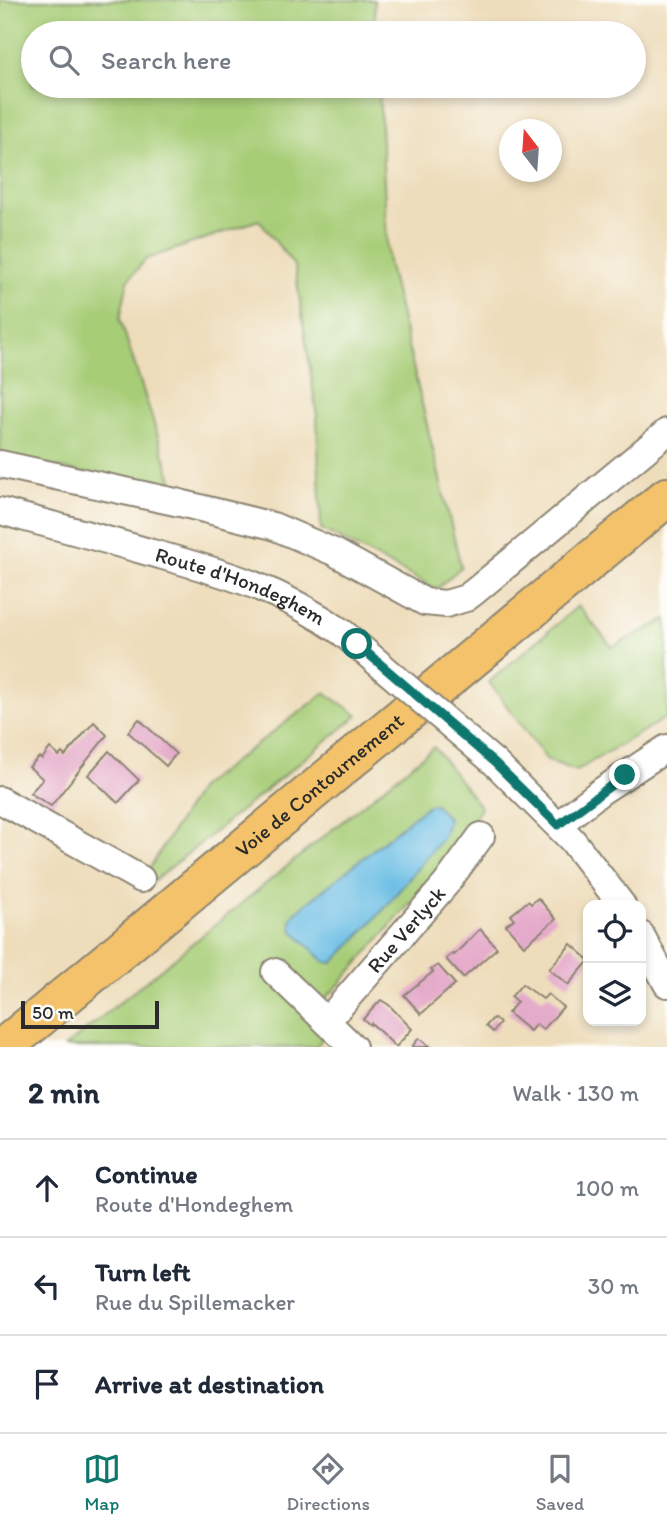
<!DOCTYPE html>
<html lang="en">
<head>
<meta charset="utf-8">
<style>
	:root { --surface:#fff; --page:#f2f2f3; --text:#1f2937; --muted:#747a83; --line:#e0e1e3; --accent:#0f766e }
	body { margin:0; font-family:Itim,sans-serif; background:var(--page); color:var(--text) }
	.controls { position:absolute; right:21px; bottom:21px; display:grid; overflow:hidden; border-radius:14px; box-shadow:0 4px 10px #0003 }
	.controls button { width:63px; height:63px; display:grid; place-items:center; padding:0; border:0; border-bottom:2px solid var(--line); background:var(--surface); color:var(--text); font:35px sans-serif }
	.compass { position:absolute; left:499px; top:119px; width:63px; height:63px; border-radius:50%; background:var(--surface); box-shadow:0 4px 10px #0003; rotate:343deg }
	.scale { position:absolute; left:21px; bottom:18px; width:138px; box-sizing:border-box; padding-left:7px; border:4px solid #2b2b2b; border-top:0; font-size:19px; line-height:24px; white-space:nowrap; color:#2b2b2b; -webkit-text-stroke:5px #fdfcf7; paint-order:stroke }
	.stop { position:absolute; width:21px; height:21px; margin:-16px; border:5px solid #0f766e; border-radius:50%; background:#fff }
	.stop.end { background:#0f766e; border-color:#fff; box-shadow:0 2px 7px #0008 }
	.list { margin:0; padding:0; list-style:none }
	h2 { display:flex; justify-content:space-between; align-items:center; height:91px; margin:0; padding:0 28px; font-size:30px }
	h2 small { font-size:23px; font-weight:400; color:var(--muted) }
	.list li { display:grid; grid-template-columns:46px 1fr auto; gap:21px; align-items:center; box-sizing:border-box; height:98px; padding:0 28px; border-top:2px solid var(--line) }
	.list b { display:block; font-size:26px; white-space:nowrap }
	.list p { margin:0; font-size:23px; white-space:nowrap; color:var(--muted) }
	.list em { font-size:23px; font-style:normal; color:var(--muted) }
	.icon { flex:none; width:38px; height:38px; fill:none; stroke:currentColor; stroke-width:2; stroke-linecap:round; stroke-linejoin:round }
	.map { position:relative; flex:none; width:667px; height:1047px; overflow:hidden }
	.search { position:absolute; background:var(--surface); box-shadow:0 4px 10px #0003; left:21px; right:21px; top:21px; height:77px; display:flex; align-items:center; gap:18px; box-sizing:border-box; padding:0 24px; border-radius:38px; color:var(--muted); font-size:26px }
	.sheet { height:385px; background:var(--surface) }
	nav { display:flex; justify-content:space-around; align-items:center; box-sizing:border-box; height:98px; border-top:2px solid var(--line); background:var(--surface); font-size:19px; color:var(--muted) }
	nav a { display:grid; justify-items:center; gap:4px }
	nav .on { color:var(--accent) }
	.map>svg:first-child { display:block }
	.green { fill:#a7cd77; stroke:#697c51; stroke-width:2 }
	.water { fill:#69bde5; stroke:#4a7488; stroke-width:2 }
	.building { fill:#e5abca }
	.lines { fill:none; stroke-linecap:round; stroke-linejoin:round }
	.minor-casing { stroke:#8c8473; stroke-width:30 }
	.highway-casing { stroke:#8c8473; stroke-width:42 }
	.minor { stroke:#fff; stroke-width:26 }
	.highway { stroke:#f3c26a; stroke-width:38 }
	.minor-bridge-casing { stroke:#8c8473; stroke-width:30; stroke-linecap:butt }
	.minor-bridge { stroke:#fff; stroke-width:26 }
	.route { stroke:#0f766e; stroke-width:9 }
	.labels { text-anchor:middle; stroke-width:7; stroke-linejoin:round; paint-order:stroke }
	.street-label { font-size:21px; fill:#2b2b2b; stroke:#fdfcf7 }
</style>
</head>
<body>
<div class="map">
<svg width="667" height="1047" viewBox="0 0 667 1047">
	<rect width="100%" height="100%" fill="#fdfcf7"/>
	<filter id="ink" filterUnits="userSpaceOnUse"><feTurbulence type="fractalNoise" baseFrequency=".0143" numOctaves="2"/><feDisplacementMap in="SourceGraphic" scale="14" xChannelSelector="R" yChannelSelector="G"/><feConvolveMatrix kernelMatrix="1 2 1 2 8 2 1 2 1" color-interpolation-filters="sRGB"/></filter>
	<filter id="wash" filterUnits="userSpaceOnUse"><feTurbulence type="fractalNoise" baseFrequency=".00686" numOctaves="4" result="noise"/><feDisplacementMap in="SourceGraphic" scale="28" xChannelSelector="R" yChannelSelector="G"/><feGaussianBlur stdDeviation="1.57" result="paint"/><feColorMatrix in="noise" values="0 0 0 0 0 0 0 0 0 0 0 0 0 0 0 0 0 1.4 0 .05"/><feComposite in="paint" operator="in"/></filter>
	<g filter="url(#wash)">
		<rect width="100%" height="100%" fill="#edb"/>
		<g class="green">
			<polygon points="0,0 374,0 376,33 33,33 33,86 379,86 388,262 461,567 437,589 321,529 317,416 295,267 259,220 146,259 128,280 120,319 177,495 0,454"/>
			<polygon points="578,606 612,647 667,619 667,717 576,771 547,760 489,682"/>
			<polygon points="325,693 358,715 143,890 148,871 200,787"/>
			<polygon points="434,747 481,808 444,865 336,988 307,1016 324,1036 316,1047 65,1047"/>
		</g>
		<polygon class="water" points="435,804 448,818 445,833 440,841 384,909 333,963 325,962 292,930 291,920 295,913 428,805"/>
		<g id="blocks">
			<g class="building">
				<polygon points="139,719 176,754 166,766 128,732"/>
				<polygon points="94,722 107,735 51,806 30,793 43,779 29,767 39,757 42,759 50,748 59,756 62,753 65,756"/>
				<polygon points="109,751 139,780 118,803 88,775"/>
				<polygon points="538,898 556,919 524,946 506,925 514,919 511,915 528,901 531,904"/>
				<polygon points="480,929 497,948 463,978 446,959 453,953 454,955"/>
				<polygon points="571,944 588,959 588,962 568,985 549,969"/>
				<polygon points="438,965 455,984 421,1014 404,995 433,972 431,970"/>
				<polygon points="522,984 543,999 548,994 563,1007 543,1030 536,1024 530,1031 508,1013 517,1002 511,997"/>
				<polygon points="381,1000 389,1005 412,1029 396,1047 371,1023 370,1025 363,1019"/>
				<polygon points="493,1018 500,1023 493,1032 486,1026"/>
				<polygon points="419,1038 426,1044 431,1047 412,1047"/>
			</g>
		</g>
	</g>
	<g filter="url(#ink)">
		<use href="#blocks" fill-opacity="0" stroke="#8c8473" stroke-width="2"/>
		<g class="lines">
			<g class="minor-casing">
				<g id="minor">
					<polyline points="0,464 180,503 273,526 334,552 425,602 446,604 466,598 474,592 667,432"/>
					<path id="s1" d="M0 511C48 524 97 537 145 551 221 572 278 587 343 633"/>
					<polyline points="495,763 572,840 622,905"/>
					<polyline points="0,800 141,879"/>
					<polyline points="558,825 600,792 667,748"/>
					<polyline points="641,935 667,984"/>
					<polyline points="275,972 353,1047"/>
					<path id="s2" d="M327 1021 446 884 481 836"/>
				</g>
			</g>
			<g class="highway-casing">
				<g id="highway">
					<path id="s3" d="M4 1047 667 497"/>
				</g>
			</g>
			<use href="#minor" class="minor"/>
			<use href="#highway" class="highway"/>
			<g class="minor-bridge-casing">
				<polyline id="minor-bridge" points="343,633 495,763"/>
			</g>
			<use href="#minor-bridge" class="minor-bridge"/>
		</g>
	</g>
	<g class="lines" filter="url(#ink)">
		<polyline class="route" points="357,644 495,763 558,825 625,775"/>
	</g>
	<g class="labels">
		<g class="street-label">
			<text dy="7" stroke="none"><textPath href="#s1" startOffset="252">Route d'Hondeghem</textPath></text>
			<text dy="7" stroke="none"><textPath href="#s3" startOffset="410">Voie de Contournement</textPath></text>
			<text dy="7" stroke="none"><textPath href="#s2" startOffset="121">Rue Verlyck</textPath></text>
		</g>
	</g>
</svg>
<div class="controls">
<button><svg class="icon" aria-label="locate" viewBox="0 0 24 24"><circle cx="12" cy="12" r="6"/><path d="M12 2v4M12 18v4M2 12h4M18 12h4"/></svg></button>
<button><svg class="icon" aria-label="layers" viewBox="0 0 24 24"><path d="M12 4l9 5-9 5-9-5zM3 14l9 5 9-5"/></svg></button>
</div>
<svg class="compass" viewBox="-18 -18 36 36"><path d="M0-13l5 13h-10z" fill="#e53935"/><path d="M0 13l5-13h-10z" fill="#747a83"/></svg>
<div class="scale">50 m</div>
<div class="stop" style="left:357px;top:644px"></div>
<div class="stop end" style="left:625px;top:775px"></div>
<div class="search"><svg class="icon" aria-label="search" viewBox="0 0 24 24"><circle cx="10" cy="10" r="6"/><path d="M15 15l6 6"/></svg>Search here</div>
</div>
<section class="sheet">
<h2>2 min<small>Walk · 130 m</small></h2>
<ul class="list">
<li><svg class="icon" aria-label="ahead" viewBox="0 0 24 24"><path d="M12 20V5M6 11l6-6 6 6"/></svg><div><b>Continue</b><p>Route d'Hondeghem</p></div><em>100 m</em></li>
<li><svg class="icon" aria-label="left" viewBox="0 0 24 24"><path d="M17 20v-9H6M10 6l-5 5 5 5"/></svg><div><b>Turn left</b><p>Rue du Spillemacker</p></div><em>30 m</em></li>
<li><svg class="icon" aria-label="arrive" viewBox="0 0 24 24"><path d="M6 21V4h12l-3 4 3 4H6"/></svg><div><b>Arrive at destination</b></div></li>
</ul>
</section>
<nav>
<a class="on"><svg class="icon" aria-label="map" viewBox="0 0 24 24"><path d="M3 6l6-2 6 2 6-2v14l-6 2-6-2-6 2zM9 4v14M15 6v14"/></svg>Map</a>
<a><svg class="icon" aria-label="directions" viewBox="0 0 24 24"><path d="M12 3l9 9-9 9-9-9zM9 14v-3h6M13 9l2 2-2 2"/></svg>Directions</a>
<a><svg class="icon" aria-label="saved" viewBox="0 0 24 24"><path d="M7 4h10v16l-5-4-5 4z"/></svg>Saved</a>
</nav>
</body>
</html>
